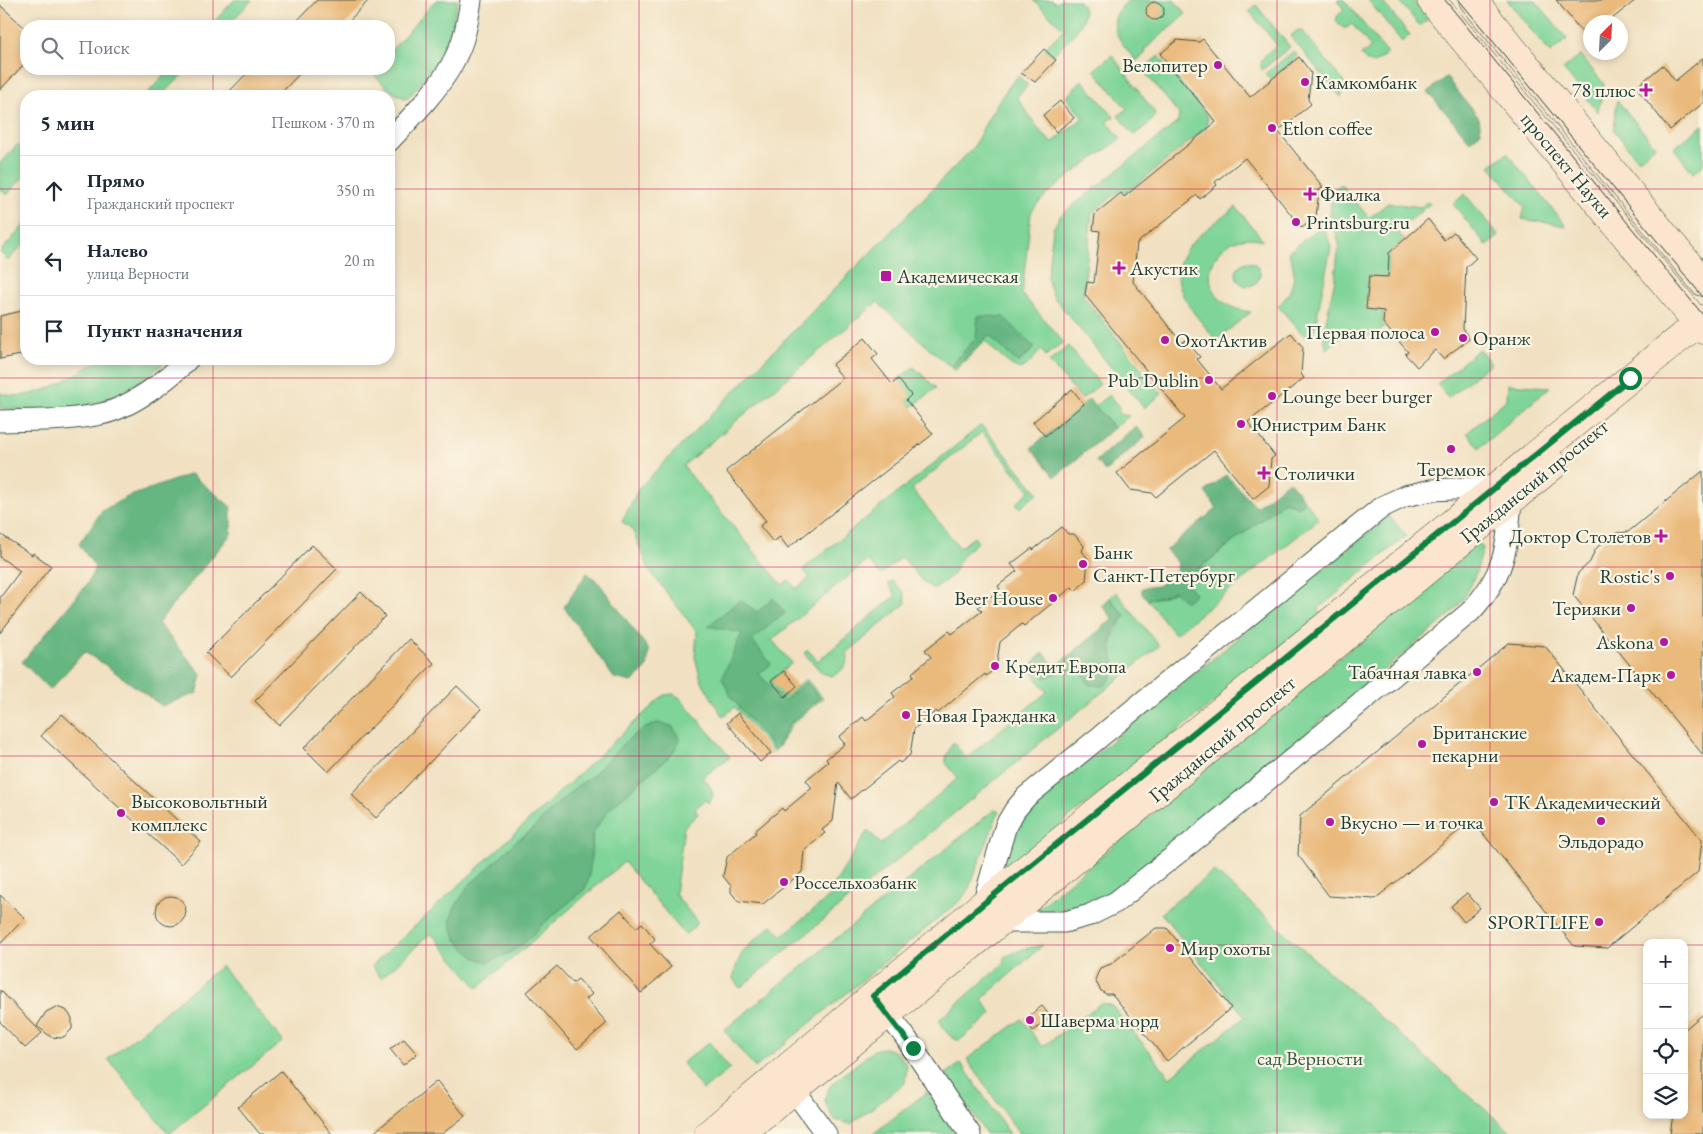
<!DOCTYPE html>
<html lang="ru">
<head>
<meta charset="utf-8">
<style>
	:root { --surface:#fff; --page:#f6f6f7; --text:#1f2937; --muted:#747a83; --line:#e0e1e3 }
	body { margin:0; font-family:"EB Garamond",serif; background:var(--page); color:var(--text) }
	.controls { position:absolute; right:15px; bottom:15px; display:grid; overflow:hidden; border-radius:10px; box-shadow:0 2px 8px #0003 }
	.controls button { width:45px; height:45px; display:grid; place-items:center; padding:0; border:0; border-bottom:1px solid var(--line); background:var(--surface); color:var(--text); font:25px sans-serif }
	.compass { position:absolute; left:1583px; top:15px; width:45px; height:45px; border-radius:50%; background:var(--surface); box-shadow:0 2px 8px #0003; rotate:24deg }
	.stop { position:absolute; width:15px; height:15px; margin:-11px; border:4px solid #0b8043; border-radius:50%; background:#fff }
	.stop.end { background:#0b8043; border-color:#fff; box-shadow:0 1px 5px #0008 }
	.list { margin:0; padding:0; list-style:none }
	h2 { display:flex; justify-content:space-between; align-items:center; height:65px; margin:0; padding:0 20px; font-size:21px }
	h2 small { font-size:16px; font-weight:400; color:var(--muted) }
	.list li { display:grid; grid-template-columns:32px 1fr auto; gap:15px; align-items:center; box-sizing:border-box; height:70px; padding:0 20px; border-top:1px solid var(--line) }
	.list b { display:block; font-size:19px; white-space:nowrap }
	.list p { margin:0; font-size:16px; white-space:nowrap; color:var(--muted) }
	.list em { font-size:16px; font-style:normal; color:var(--muted) }
	.icon { flex:none; width:28px; height:28px; fill:none; stroke:currentColor; stroke-width:2; stroke-linecap:round; stroke-linejoin:round }
	.map { position:relative; flex:none; width:1703px; height:1134px; overflow:hidden }
	.search { position:absolute; background:var(--surface); box-shadow:0 2px 8px #0003; left:20px; top:20px; width:375px; height:55px; display:flex; align-items:center; gap:12px; box-sizing:border-box; padding:0 18px; border-radius:20px; color:var(--muted); font-size:19px }
	.panel { position:absolute; background:var(--surface); box-shadow:0 2px 8px #0003; left:20px; top:90px; width:375px; height:275px; border-radius:20px }
	.map>svg:first-child { display:block }
	.green { fill:#7ed499; stroke:#4e8866 }
	.forest { fill:#66b681; stroke:#427a5a }
	.building { fill:#eab97c }
	.lines { fill:none; stroke-linecap:round; stroke-linejoin:round }
	.street-casing { stroke:#3e5649; stroke-width:23 }
	.secondary-casing { stroke:#3e5649; stroke-width:29 }
	.street { stroke:#fff; stroke-width:21 }
	.secondary { stroke:#fbe5cf; stroke-width:28 }
	.tram { stroke:#1f3d34; stroke-width:1 }
	.route { stroke:#0b8043; stroke-width:6 }
	.grid { fill:none; stroke:#c2185b; stroke-width:1; stroke-opacity:0.55 }
	.poi-dot { fill:#b5179e; stroke:#fcf5e5; stroke-width:2 }
	.labels { text-anchor:middle; stroke-width:4.5; stroke-linejoin:round; paint-order:stroke }
	.poi-label { font-size:20px; fill:#1f3d34; stroke:#fcf5e5; text-anchor:start }
	.street-label { font-size:20px; fill:#1f3d34; stroke:#fcf5e5 }
	.park-label { font-size:20px; fill:#325b48; stroke:#fcf5e5 }
</style>
</head>
<body>
<div class="map">
<svg width="1703" height="1134" viewBox="0 0 1703 1134">
	<rect width="100%" height="100%" fill="#fcf5e5"/>
	<filter id="ink" filterUnits="userSpaceOnUse"><feTurbulence type="fractalNoise" baseFrequency=".02" numOctaves="2"/><feDisplacementMap in="SourceGraphic" scale="10" xChannelSelector="R" yChannelSelector="G"/><feConvolveMatrix kernelMatrix="1 2 1 2 8 2 1 2 1" color-interpolation-filters="sRGB"/></filter>
	<filter id="wash" filterUnits="userSpaceOnUse"><feTurbulence type="fractalNoise" baseFrequency=".0096" numOctaves="4" result="noise"/><feDisplacementMap in="SourceGraphic" scale="20" xChannelSelector="R" yChannelSelector="G"/><feGaussianBlur stdDeviation="1.12" result="paint"/><feColorMatrix in="noise" values="0 0 0 0 0 0 0 0 0 0 0 0 0 0 0 0 0 1.4 0 .05"/><feComposite in="paint" operator="in"/></filter>
	<g filter="url(#wash)">
		<rect width="100%" height="100%" fill="#f1e1c2"/>
		<g class="green">
			<polygon points="234,0 252,0 227,26 210,26"/>
			<path d="M436 0H458L451 28 438 63 407 99C393 94 378 82 371 69H389V53Z"/>
			<path d="M1033 0H1052L1056 3 1059 0H1078C1097 19 1065 42 1052 56L1044 49 1064 29Z"/>
			<path d="M1129 0H1174L1186 14 1144 50 1146 53 1136 61C1119 39 1101 23 1129 0Z"/>
			<path d="M1337 0H1344L1387 53C1376 62 1372 69 1361 55L1371 47 1352 24 1347 28H1343L1336 20 1338 15 1344 10Z"/>
			<polygon points="1368,0 1381,0 1410,35 1402,42"/>
			<polygon points="1398,0 1412,0 1428,19 1420,26"/>
			<polygon points="1507,0 1535,0 1567,39 1550,53"/>
			<path d="M1256 5 1290 47 1262 70C1258 58 1269 52 1277 45L1249 11Z"/>
			<polygon points="1298,30 1302,31 1343,81 1344,87 1341,97 1290,36"/>
			<polygon points="1294,51 1298,57 1270,80 1265,74"/>
			<path d="M1112 55 1155 113C1154 123 1141 129 1134 135L1118 116 1127 109 1094 70Z"/>
			<polygon points="1580,55 1604,84 1598,112 1563,69"/>
			<polygon points="1159,56 1208,117 1206,128 1125,194 1121,190 1092,213 1083,296 1162,394 1144,408 1053,296 1047,278 1053,229 1060,216 1178,122 1179,114 1142,69"/>
			<polygon points="170,69 188,69 162,96 145,96"/>
			<path d="M1018 76 1028 85 1017 97 1040 131 1052 143 1083 118 1066 97 1082 80 1114 117 1107 121 1121 139C1100 154 1041 193 1031 213L1022 294 1063 342 1046 356 1041 350C1036 355 1030 364 1023 368 1015 373 992 348 985 341L955 371 877 302 683 466 782 585 789 580 796 589 810 578 803 569 980 426 984 428 1038 493 1020 508 1016 503 1030 491 982 432 912 489 960 548 974 537 978 542 964 553 952 576 934 589 924 583 902 557 880 575 868 560 772 640 792 663 771 681 785 697 806 679 823 698 791 725 779 747 773 752 735 707 723 717 701 680 695 657 697 632 650 571 631 527 622 522 639 488 974 147C986 121 999 97 1018 76Z"/>
			<polygon points="1617,100 1655,146 1638,160 1614,130"/>
			<polygon points="1703,125 1703,165 1693,173 1674,148"/>
			<polygon points="18,144 26,152 26,174 7,195 0,189 0,163"/>
			<polygon points="1507,153 1566,226 1522,219 1525,207 1490,166"/>
			<polygon points="1341,184 1369,218 1388,203 1421,207 1427,202 1430,204 1397,231 1404,240 1389,253 1388,277 1369,276 1366,309 1384,311 1383,323 1386,325 1374,335 1345,334 1327,349 1323,335 1335,279 1339,242 1330,214 1332,191"/>
			<polygon points="1465,194 1499,236 1487,246 1453,204"/>
			<path d="M1236 207 1263 240C1208 226 1184 304 1251 312L1216 340C1205 326 1192 313 1184 297 1161 254 1208 229 1236 207Z"/>
			<polygon points="26,223 26,241 8,261 0,252"/>
			<path d="M1323 225 1331 247 1314 331 1306 338 1278 306C1295 291 1298 272 1288 252Z"/>
			<circle cx="1248" cy="274" r="12"/>
			<polygon points="1068,346 1100,384 1082,399 1049,362"/>
			<polygon points="1479,349 1491,363 1448,398 1437,384"/>
			<path d="M102 359H169C134 388 101 408 54 410 37 411 18 409 0 408V393C33 405 74 375 102 359Z"/>
			<polygon points="914,367 936,388 912,407 906,400 911,395 898,379"/>
			<polygon points="1508,384 1550,387 1479,448 1467,433 1507,399"/>
			<polygon points="1109,395 1119,407 1119,414 1129,416 1114,428 1095,406"/>
			<polygon points="1285,501 1298,507 1305,501 1319,519 1175,634 1147,599 1162,597 1174,591 1185,602 1183,581"/>
			<path d="M1389 516 1406 536 1318 609 1323 616 1007 867 1004 861C1011 839 1022 816 1039 800Z"/>
			<path d="M1478 543 1483 548C1476 576 1470 594 1449 616L1120 887 1097 900 1073 908 1040 912 1036 910Z"/>
			<path d="M893 581 904 593 906 603 847 653C851 664 841 672 832 676L822 673 804 653 808 650 818 661 896 595 888 584Z"/>
			<path d="M1116 592 1159 646 740 988 733 979C739 948 750 945 772 925L782 936 838 890 834 885 868 830 881 844 958 778 946 763V757L953 742 966 758 1047 692C1040 682 1031 676 1034 663L1045 677C1068 667 1091 670 1115 671 1110 644 1109 639 1125 616L1110 598Z"/>
			<path d="M673 694 679 697 730 757 703 777C709 786 719 794 708 803L705 800 695 809 698 814 684 827 675 894 698 923 685 935 624 862 478 988 431 933 381 978 372 966 664 695Z"/>
			<polygon points="995,809 999,811 969,888 961,900 755,1068 724,1030"/>
			<polygon points="1214,871 1513,1134 1019,1134 967,1059 1022,1019 1042,1047 1101,1003 1112,1006 1170,1077 1245,1017 1161,913"/>
			<path d="M1043 945 982 999 992 1014 960 1040C950 1041 944 1028 939 1020L1004 963V957L1023 949Z"/>
			<polygon points="221,966 283,1041 169,1134 108,1059"/>
			<polygon points="709,1042 730,1069 703,1090 682,1063"/>
			<path d="M881 1048C894 1048 899 1055 907 1065L905 1083 851 1124 835 1120C825 1104 820 1099 833 1083L874 1050Z"/>
			<polygon points="961,1063 1010,1134 986,1134 946,1074"/>
			<polygon points="927,1092 955,1134 873,1134"/>
		</g>
		<g class="forest">
			<polygon points="1446,77 1479,118 1481,132 1470,141 1428,92"/>
			<polygon points="978,316 1004,317 1035,348 1018,363 989,335 956,368 951,365 976,338"/>
			<polygon points="1089,399 1114,428 1055,477 1031,448"/>
			<polygon points="1136,426 1145,437 1105,471 1096,461"/>
			<polygon points="191,474 231,507 231,534 158,623 202,675 197,693 162,706 101,662 84,652 50,690 22,662 88,583 95,567 79,544 102,511 125,498"/>
			<polygon points="1226,475 1256,507 1289,481 1305,501 1298,507 1285,501 1184,580 1195,594 1185,602 1174,591 1162,597 1147,599 1142,594 1142,588 1158,586 1176,573 1178,563 1166,550 1217,508 1205,492"/>
			<polygon points="587,573 598,582 649,650 647,668 632,682 614,678 564,607"/>
			<polygon points="773,598 785,613 752,640 771,664 759,674 784,701 806,682 820,698 789,724 778,746 774,749 731,697 722,678 742,633 708,626 740,600 757,612"/>
			<path d="M1110 598 1125 616C1122 621 1115 627 1113 633 1105 656 1126 667 1104 686L1090 685 1079 669 1058 672 1045 678 1034 663 1036 658 1044 653 1055 667 1113 619 1102 605Z"/>
			<polygon points="657,723 672,726 680,740 672,754 609,809 593,833 589,877 585,889 544,923 529,939 510,953 488,962 474,957 457,941 450,923 454,909 468,886 488,869 516,841 532,830 555,806 576,787 592,776 626,741 641,730"/>
		</g>
		<g id="blocks">
			<g class="building">
				<polygon points="317,0 369,0 344,26 292,26"/>
				<polygon points="1556,0 1636,0 1608,22 1590,22 1590,42"/>
				<circle cx="1155" cy="11" r="9"/>
				<polygon points="0,5 26,29 26,62 0,90"/>
				<polygon points="1203,39 1250,97 1299,57 1311,73 1308,100 1311,104 1278,131 1323,187 1319,190 1316,216 1302,228 1245,158 1215,182 1217,185 1200,199 1197,195 1137,243 1133,282 1182,343 1186,340 1200,357 1197,359 1221,389 1291,333 1303,347 1301,374 1304,378 1248,422 1275,456 1271,459 1269,486 1253,499 1214,450 1156,497 1152,493 1130,490 1117,473 1185,418 1085,295 1087,282 1094,283 1100,231 1093,230 1095,214 1121,193 1124,197 1216,122 1160,54 1177,40 1199,42"/>
				<polygon points="1044,49 1056,60 1035,82 1021,73"/>
				<polygon points="1703,58 1703,103 1670,130 1636,87 1663,65 1675,81"/>
				<polygon points="251,69 304,69 278,96 225,96"/>
				<polygon points="1060,101 1074,118 1056,132 1043,115"/>
				<polygon points="1428,219 1444,240 1454,232 1476,258 1466,267 1463,329 1469,339 1443,359 1435,350 1417,367 1405,354 1408,352 1383,323 1384,311 1366,309 1369,276 1388,277 1389,253"/>
				<polygon points="26,310 26,354 0,359 0,316"/>
				<polygon points="865,338 878,354 872,359 892,384 898,379 911,395 906,400 933,434 788,548 780,537 773,542 760,526 766,521 726,471 843,378 832,365"/>
				<polygon points="1072,389 1084,404 1045,436 1033,422"/>
				<polygon points="1703,471 1703,755 1573,595 1578,573 1590,562 1595,550 1604,540 1616,533 1628,532"/>
				<polygon points="1062,527 1068,534 1074,534 1084,546 1082,551 1088,559 1086,581 1075,591 1072,587 1024,626 1022,624 1000,642 996,668 986,676 985,674 938,713 936,711 914,729 910,755 900,763 898,761 851,799 838,782 833,821 822,830 825,833 804,851 802,872 763,904 738,901 731,892 731,886 723,876 727,857 756,833 755,831 782,808 784,811 812,788 806,780 828,762 826,759 845,744 839,737 863,717 866,721 895,697 892,693 914,676 912,673 931,657 925,650 949,631 952,634 982,611 978,607 1000,589 998,586 1017,571 1011,564 1032,548 1033,550"/>
				<polygon points="0,534 32,555 33,553 51,566 0,633 0,598 20,571 0,557"/>
				<polygon points="312,545 337,569 231,677 206,653"/>
				<polygon points="361,592 385,616 279,725 255,701"/>
				<polygon points="409,639 434,663 328,772 304,748"/>
				<polygon points="1509,643 1545,646 1702,840 1698,872 1607,948 1574,946 1472,820 1375,899 1329,896 1298,855 1300,816"/>
				<polygon points="784,671 797,686 785,697 771,681"/>
				<polygon points="457,686 481,709 376,818 351,794"/>
				<polygon points="738,713 771,753 760,762 727,723"/>
				<polygon points="62,714 201,842 181,864 41,736"/>
				<polygon points="1467,893 1480,908 1464,922 1451,906"/>
				<polygon points="0,895 25,918 0,944"/>
				<circle cx="171" cy="911" r="15"/>
				<polygon points="621,910 636,928 642,923 655,939 650,944 671,967 641,993 591,936"/>
				<polygon points="1156,928 1167,928 1231,1008 1167,1061 1112,994 1106,994 1101,991 1095,980 1100,968 1111,964"/>
				<polygon points="557,966 573,983 578,979 592,994 586,999 607,1023 577,1049 527,992"/>
				<polygon points="0,990 42,1033 25,1048 0,1022"/>
				<polygon points="1042,1006 1051,1017 1033,1031 1025,1019"/>
				<polygon points="56,1007 66,1010 72,1018 72,1029 65,1036 61,1038 51,1037 37,1026 46,1012"/>
				<polygon points="1703,1014 1703,1134 1670,1134 1673,1115 1684,1115 1684,1030"/>
				<polygon points="404,1039 417,1054 403,1065 390,1049"/>
				<polygon points="281,1071 332,1134 260,1134 238,1107"/>
				<polygon points="437,1081 465,1116 442,1134 372,1134"/>
			</g>
		</g>
	</g>
	<g filter="url(#ink)">
		<use href="#blocks" fill-opacity="0" stroke="#3e5649" stroke-width="1"/>
		<g class="lines">
			<g class="street-casing">
				<g id="street">
					<path d="M389 141C410 119 444 84 456 56 465 39 468 19 471 0"/>
					<path d="M0 421C34 420 68 421 101 414 130 408 168 380 188 359"/>
					<polyline points="983,904 1006,825 1015,810 1026,797 1382,507 1405,496 1432,490 1497,487"/>
					<path d="M999 922H1065L1090 915 1116 902 1202 834 1470 612C1505 575 1507 549 1511 500"/>
					<polyline points="878,1002 904,1035 970,1134"/>
					<polyline points="785,1078 826,1134"/>
				</g>
			</g>
			<g class="secondary-casing">
				<g id="secondary">
					<polyline points="1431,0 1703,330"/>
					<polyline points="1473,0 1703,282"/>
					<polyline points="708,1134 983,904 1703,319"/>
					<polyline points="740,1134 955,959 1554,465"/>
				</g>
			</g>
			<use href="#street" class="street"/>
			<use href="#secondary" class="secondary"/>
			<g class="tram">
				<polyline points="1445,0 1703,315"/>
				<polyline points="1459,0 1703,297"/>
			</g>
		</g>
	</g>
	<g class="lines" filter="url(#ink)">
		<polyline class="route" points="913,1048 873,996 983,904 1630,378"/>
	</g>
	<path class="grid" d="M213 0V26M426 0V1134M639 0V1134M852 0V1134M1064 0V1134M1277 0V1134M1490 0V1134M213 69V96M0 189H26M389 189H1703M213 359V1134M0 378H1703M0 567H1703M0 756H1703M0 945H1647M1684 945H1703"/>
	<g class="poi-dot">
		<circle cx="1218" cy="65" r="5"/>
		<circle cx="1305" cy="82" r="5"/>
		<path d="M1643.5 82.5h5v5h5v5h-5v5h-5v-5h-5v-5h5z"/>
		<circle cx="1272" cy="128" r="5"/>
		<path d="M1307.5 186.5h5v5h5v5h-5v5h-5v-5h-5v-5h5z"/>
		<circle cx="1296" cy="222" r="5"/>
		<path d="M1116.5 260.5h5v5h5v5h-5v5h-5v-5h-5v-5h5z"/>
		<rect x="880" y="270" width="12" height="12" rx="2.5"/>
		<circle cx="1435" cy="332" r="5"/>
		<circle cx="1463" cy="338" r="5"/>
		<circle cx="1165" cy="340" r="5"/>
		<circle cx="1209" cy="380" r="5"/>
		<circle cx="1272" cy="396" r="5"/>
		<circle cx="1241" cy="424" r="5"/>
		<circle cx="1451" cy="449" r="5"/>
		<path d="M1261.5 465.5h5v5h5v5h-5v5h-5v-5h-5v-5h5z"/>
		<path d="M1658.5 528.5h5v5h5v5h-5v5h-5v-5h-5v-5h5z"/>
		<circle cx="1083" cy="564" r="5"/>
		<circle cx="1670" cy="576" r="5"/>
		<circle cx="1053" cy="598" r="5"/>
		<circle cx="1631" cy="608" r="5"/>
		<circle cx="1664" cy="642" r="5"/>
		<circle cx="995" cy="666" r="5"/>
		<circle cx="1477" cy="672" r="5"/>
		<circle cx="1671" cy="675" r="5"/>
		<circle cx="906" cy="715" r="5"/>
		<circle cx="1422" cy="744" r="5"/>
		<circle cx="1494" cy="802" r="5"/>
		<circle cx="121" cy="813" r="5"/>
		<circle cx="1601" cy="821" r="5"/>
		<circle cx="1330" cy="822" r="5"/>
		<circle cx="784" cy="882" r="5"/>
		<circle cx="1599" cy="922" r="5"/>
		<circle cx="1170" cy="948" r="5"/>
		<circle cx="1030" cy="1020" r="5"/>
	</g>
	<g class="labels">
		<g class="poi-label">
			<text x="1208" y="72" text-anchor="end">Велопитер</text>
			<text x="1315" y="89">Камкомбанк</text>
			<text x="1636" y="97" text-anchor="end">78 плюс</text>
			<text x="1282" y="135">Etlon coffee</text>
			<text x="1320" y="201">Фиалка</text>
			<text x="1306" y="229">Printsburg.ru</text>
			<text x="1130" y="275">Акустик</text>
			<text x="897" y="283">Академическая</text>
			<text x="1425" y="339" text-anchor="end">Первая полоса</text>
			<text x="1473" y="345">Оранж</text>
			<text x="1175" y="347">ОхотАктив</text>
			<text x="1199" y="387" text-anchor="end">Pub Dublin</text>
			<text x="1282" y="403">Lounge beer burger</text>
			<text x="1251" y="431">Юнистрим Банк</text>
			<text x="1451" y="476" text-anchor="middle">Теремок</text>
			<text x="1274" y="480">Столички</text>
			<text x="1651" y="543" text-anchor="end">Доктор Столетов</text>
			<text x="1093" y="559">Банк<tspan x="1093" dy="23">Санкт-Петербург</tspan></text>
			<text x="1660" y="583" text-anchor="end">Rostic's</text>
			<text x="1043" y="605" text-anchor="end">Beer House</text>
			<text x="1621" y="615" text-anchor="end">Терияки</text>
			<text x="1654" y="649" text-anchor="end">Askona</text>
			<text x="1005" y="673">Кредит Европа</text>
			<text x="1467" y="679" text-anchor="end">Табачная лавка</text>
			<text x="1661" y="682" text-anchor="end">Академ-Парк</text>
			<text x="916" y="722">Новая Гражданка</text>
			<text x="1432" y="739">Британские<tspan x="1432" dy="23">пекарни</tspan></text>
			<text x="131" y="808">Высоковольтный<tspan x="131" dy="23">комплекc</tspan></text>
			<text x="1504" y="809">ТК Академический</text>
			<text x="1340" y="829">Вкусно — и точка</text>
			<text x="1601" y="848" text-anchor="middle">Эльдорадо</text>
			<text x="794" y="889">Россельхозбанк</text>
			<text x="1589" y="929" text-anchor="end">SPORTLIFE</text>
			<text x="1180" y="955">Мир охоты</text>
			<text x="1040" y="1027">Шаверма норд</text>
		</g>
		<g class="street-label">
			<text transform="translate(1567 165) rotate(50)" y="7">проспект Науки</text>
			<text transform="translate(1534 481) rotate(-39)" y="7">Гражданский проспект</text>
			<text transform="translate(1222 739) rotate(-40)" y="7">Гражданский проспект</text>
		</g>
		<g class="park-label">
			<text x="1310" y="1065">сад Верности</text>
		</g>
	</g>
</svg>
<div class="controls">
<button>+</button>
<button>−</button>
<button><svg class="icon" aria-label="locate" viewBox="0 0 24 24"><circle cx="12" cy="12" r="6"/><path d="M12 2v4M12 18v4M2 12h4M18 12h4"/></svg></button>
<button><svg class="icon" aria-label="layers" viewBox="0 0 24 24"><path d="M12 4l9 5-9 5-9-5zM3 14l9 5 9-5"/></svg></button>
</div>
<svg class="compass" viewBox="-18 -18 36 36"><path d="M0-13l5 13h-10z" fill="#e53935"/><path d="M0 13l5-13h-10z" fill="#747a83"/></svg>
<div class="stop" style="left:1630px;top:378px"></div>
<div class="stop end" style="left:913px;top:1048px"></div>
<div class="search"><svg class="icon" aria-label="search" viewBox="0 0 24 24"><circle cx="10" cy="10" r="6"/><path d="M15 15l6 6"/></svg>Поиск</div>
<section class="panel">
<h2>5 мин<small>Пешком · 370 m</small></h2>
<ul class="list">
<li><svg class="icon" aria-label="ahead" viewBox="0 0 24 24"><path d="M12 20V5M6 11l6-6 6 6"/></svg><div><b>Прямо</b><p>Гражданский проспект</p></div><em>350 m</em></li>
<li><svg class="icon" aria-label="left" viewBox="0 0 24 24"><path d="M17 20v-9H6M10 6l-5 5 5 5"/></svg><div><b>Налево</b><p>улица Верности</p></div><em>20 m</em></li>
<li><svg class="icon" aria-label="arrive" viewBox="0 0 24 24"><path d="M6 21V4h12l-3 4 3 4H6"/></svg><div><b>Пункт назначения</b></div></li>
</ul>
</section>
</div>
</body>
</html>
